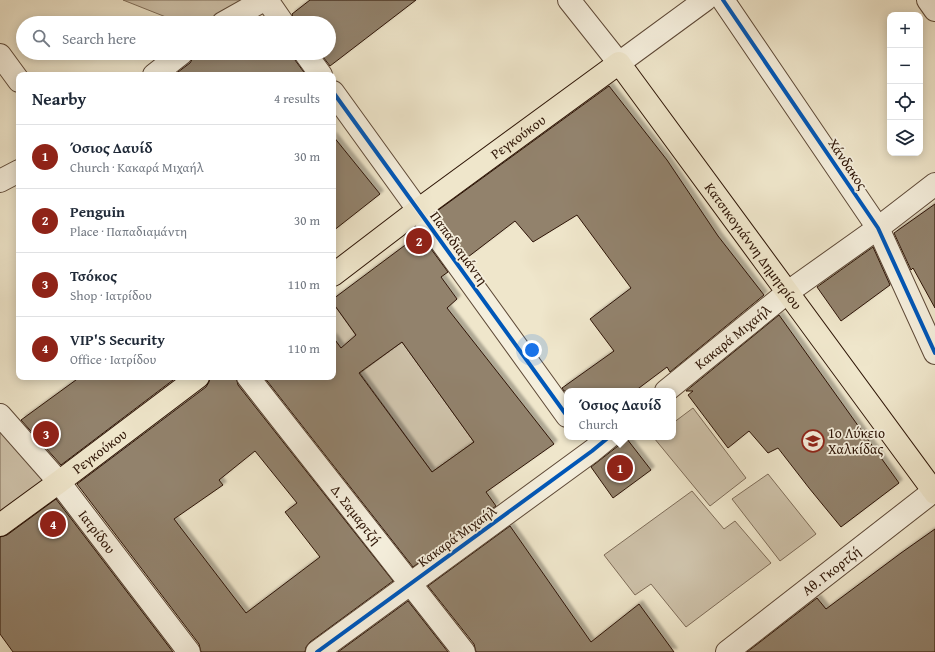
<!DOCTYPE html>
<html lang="en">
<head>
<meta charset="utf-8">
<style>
	:root { --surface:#fff; --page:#f6f6f7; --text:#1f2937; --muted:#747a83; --line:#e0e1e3; --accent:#8f2418 }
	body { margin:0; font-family:"Gentium Book Plus",serif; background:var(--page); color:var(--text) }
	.controls { position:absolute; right:12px; top:12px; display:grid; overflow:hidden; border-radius:8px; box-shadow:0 2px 10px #0003 }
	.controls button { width:36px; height:36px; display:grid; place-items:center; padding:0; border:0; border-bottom:1px solid var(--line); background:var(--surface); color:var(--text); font:20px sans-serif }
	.you { position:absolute; left:532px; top:350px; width:14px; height:14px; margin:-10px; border:3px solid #fff; border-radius:50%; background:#1a73e8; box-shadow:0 0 0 6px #1a73e833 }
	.badge { display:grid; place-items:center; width:26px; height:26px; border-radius:50%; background:var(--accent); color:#fff; font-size:13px; font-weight:700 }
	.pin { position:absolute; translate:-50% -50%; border:2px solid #fff; box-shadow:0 1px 4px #0006 }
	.popup { position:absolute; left:564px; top:388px; width:112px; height:52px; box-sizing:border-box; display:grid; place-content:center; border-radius:8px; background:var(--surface); filter:drop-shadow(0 1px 3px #0005); font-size:13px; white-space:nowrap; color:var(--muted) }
	.popup b { font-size:15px; color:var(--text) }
	.popup::after { content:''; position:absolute; left:50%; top:100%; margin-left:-8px; border:8px solid transparent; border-top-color:var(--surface) }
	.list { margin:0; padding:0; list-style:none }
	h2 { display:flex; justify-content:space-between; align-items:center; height:52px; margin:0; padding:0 16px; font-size:17px }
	h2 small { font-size:13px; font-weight:400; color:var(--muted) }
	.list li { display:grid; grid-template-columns:26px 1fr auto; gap:12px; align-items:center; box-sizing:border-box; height:64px; padding:0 16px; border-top:1px solid var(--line) }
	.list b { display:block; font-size:15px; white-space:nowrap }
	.list p { margin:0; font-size:13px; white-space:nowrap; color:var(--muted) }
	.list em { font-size:13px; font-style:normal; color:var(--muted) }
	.icon { flex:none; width:22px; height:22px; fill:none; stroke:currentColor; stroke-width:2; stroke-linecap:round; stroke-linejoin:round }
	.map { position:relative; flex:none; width:935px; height:652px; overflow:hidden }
	.search { position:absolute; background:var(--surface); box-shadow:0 2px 10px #0003; left:16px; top:16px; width:320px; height:44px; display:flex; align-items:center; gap:10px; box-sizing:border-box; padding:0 14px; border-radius:22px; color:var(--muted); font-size:15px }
	.panel { position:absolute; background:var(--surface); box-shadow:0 2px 10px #0003; left:16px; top:72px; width:320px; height:308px; border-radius:8px }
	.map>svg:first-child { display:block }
	.green { fill:#cec2aa; stroke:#7e6c58 }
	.building { fill:#92826c; stroke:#2e1506; fill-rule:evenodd; filter:url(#shadow) }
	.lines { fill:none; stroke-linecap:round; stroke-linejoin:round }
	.minor-casing { stroke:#5e4937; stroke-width:24 }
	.major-casing { stroke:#2e1506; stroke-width:24 }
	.minor { stroke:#f5efdd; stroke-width:22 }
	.major { stroke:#efe6cb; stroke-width:22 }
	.cycleway-casing { stroke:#f5efdd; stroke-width:6 }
	.cycleway { stroke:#0057b8; stroke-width:4 }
	.labels { text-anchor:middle; stroke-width:3.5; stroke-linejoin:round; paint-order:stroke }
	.street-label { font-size:14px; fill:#2e1506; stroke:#f5efdd }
	.poi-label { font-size:14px; fill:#2e1506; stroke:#f5efdd; text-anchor:start }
</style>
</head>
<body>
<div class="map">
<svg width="935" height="652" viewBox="0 0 935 652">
	<defs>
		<filter id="shadow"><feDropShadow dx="3.5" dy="-3.5" stdDeviation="1" flood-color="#0004"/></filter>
	</defs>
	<rect width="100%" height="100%" fill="#efe6cb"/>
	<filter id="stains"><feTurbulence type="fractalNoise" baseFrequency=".005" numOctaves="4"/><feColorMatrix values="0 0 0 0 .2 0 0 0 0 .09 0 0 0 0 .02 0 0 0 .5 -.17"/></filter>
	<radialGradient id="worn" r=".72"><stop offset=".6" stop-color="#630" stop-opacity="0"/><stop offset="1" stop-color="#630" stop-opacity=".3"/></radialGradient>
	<g class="green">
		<polygon points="123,0 264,0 223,23 181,23"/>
		<polygon points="333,303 357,337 333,356"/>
		<polygon points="402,342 474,442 432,472 360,373"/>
		<polygon points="693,408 746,478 710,506 654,438 655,437 673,437 673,423"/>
		<polygon points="0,415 59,482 0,525"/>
		<polygon points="768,474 816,534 780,561 732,499"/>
		<polygon points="692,491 724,529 735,521 771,563 686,627 651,584 635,595 604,555"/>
	</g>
	<g class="building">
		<polygon points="310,0 416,0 330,66 320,53 329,53 329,23 295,23 292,14"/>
		<polygon points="195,53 293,53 295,60 306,75 174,75 190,63 193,58 194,54"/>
		<polygon points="609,86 667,160 718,236 764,295 670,372 667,367 635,391 564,391 562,388 614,351 590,319 631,288 577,215 533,242 515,221 468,257 440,219 442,217 437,211"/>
		<polygon points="333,136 380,194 333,231"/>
		<polygon points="935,204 935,308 913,268 911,270 894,233"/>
		<path d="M420 234 448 272 441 277 457 299 447 308 554 444 486 492 496 506 413 567 264 377H333V337L341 348 356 335 333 303V299ZM402 342 474 442 432 472 359 373Z"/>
		<polygon points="873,247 890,285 841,321 817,287"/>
		<polygon points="779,315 899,483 841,527 809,488 778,448 768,453 749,431 728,448 688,395 693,391 686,391"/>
		<polygon points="80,377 177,377 61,465 21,420"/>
		<path d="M210 377H236L238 385 393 581 310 642 306 647 305 652H201L199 644 77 484 206 387 209 382ZM255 451 297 503 285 512 320 557 246 613 174 519 223 485 219 480Z"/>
		<polygon points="627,439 651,470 613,498 591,467"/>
		<polygon points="56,499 173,652 13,652 0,634 0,537 7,535"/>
		<polygon points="510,526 591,642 639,604 674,652 476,652 474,644 428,586"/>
		<polygon points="935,529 935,652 747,652 817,598 826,609 901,553"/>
		<polygon points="408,601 448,652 338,652"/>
	</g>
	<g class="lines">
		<g class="minor-casing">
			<g id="minor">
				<polyline points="267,0 283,23"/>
				<polyline points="569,0 619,63 705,0"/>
				<polyline points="723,0 878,228 935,353"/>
				<polyline points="928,0 935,10"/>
				<polyline points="223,23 264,0"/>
				<polyline points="305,53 321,75"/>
				<polyline points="0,55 19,81"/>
				<polyline points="154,75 182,53"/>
				<polyline points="333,92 567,416"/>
				<polyline points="0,181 19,171"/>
				<path id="s1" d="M248 377 464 652"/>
				<path id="s2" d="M666 391 788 292 878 228 935 184"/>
				<path id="s3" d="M0 415 59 482 189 652"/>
				<polyline points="317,652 592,451 609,437"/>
				<path id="s4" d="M727 652 935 490"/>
			</g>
		</g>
		<g class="major-casing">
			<g id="major">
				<path id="s5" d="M333 275 418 210 619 63 935 493"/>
				<path id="s6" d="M0 525 59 482 198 377"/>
			</g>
		</g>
		<use href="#minor" class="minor"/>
		<use href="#major" class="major"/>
		<g class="cycleway-casing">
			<g id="cycleway">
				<polyline points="723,0 878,228 935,353"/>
				<polyline points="333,92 567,416"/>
				<polyline points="317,652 592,451 609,437"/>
			</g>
		</g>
		<use href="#cycleway" class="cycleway"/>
	</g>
	<defs>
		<g id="school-ring" transform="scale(1.15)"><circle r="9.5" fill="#f5efdd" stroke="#8f2418" stroke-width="1.5"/><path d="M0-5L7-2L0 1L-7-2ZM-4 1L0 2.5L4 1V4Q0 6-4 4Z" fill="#8f2418"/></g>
	</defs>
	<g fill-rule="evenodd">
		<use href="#school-ring" x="813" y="441"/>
	</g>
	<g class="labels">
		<g class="street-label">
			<text dy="5" stroke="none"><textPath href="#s5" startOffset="231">Ρεγκούκου</textPath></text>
			<text transform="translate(848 164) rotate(56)" y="5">Χάνδακος</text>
			<text dy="5" stroke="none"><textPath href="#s5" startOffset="583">Κατσικογιάννη Δημητρίου</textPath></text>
			<text transform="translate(459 248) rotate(54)" y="5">Παπαδιαμάντη</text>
			<text dy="5" stroke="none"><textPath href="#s2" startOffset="86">Κακαρά Μιχαήλ</textPath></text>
			<text dy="5" stroke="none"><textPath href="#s6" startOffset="124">Ρεγκούκου</textPath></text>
			<text dy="5" stroke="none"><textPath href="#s1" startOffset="175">Δ. Σαμαρτζή</textPath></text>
			<text dy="5" stroke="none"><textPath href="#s3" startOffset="152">Ιατρίδου</textPath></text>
			<text transform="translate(457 536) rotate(-36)" y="5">Κακαρά Μιχαήλ</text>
			<text dy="5" stroke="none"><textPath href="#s4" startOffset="132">Αθ. Γκορτζή</textPath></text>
		</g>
		<g class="poi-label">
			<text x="828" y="438">1ο Λύκειο<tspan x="828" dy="16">Χαλκίδας</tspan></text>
		</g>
	</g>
	<rect width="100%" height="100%" filter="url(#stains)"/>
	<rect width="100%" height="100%" fill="url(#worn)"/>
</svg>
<div class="controls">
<button>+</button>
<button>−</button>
<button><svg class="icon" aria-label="locate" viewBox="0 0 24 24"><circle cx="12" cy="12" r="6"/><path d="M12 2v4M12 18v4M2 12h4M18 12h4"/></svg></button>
<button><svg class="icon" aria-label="layers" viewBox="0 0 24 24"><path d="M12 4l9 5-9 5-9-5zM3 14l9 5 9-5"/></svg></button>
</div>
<div class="you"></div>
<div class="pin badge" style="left:620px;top:468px">1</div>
<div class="popup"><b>Όσιος Δαυίδ</b>Church</div>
<div class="pin badge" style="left:419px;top:241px">2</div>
<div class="pin badge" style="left:46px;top:434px">3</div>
<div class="pin badge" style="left:53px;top:524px">4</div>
<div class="search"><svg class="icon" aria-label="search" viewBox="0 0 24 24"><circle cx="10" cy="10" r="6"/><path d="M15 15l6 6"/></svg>Search here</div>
<section class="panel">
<h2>Nearby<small>4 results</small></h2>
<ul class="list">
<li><span class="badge">1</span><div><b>Όσιος Δαυίδ</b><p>Church · Κακαρά Μιχαήλ</p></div><em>30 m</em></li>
<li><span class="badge">2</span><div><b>Penguin</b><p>Place · Παπαδιαμάντη</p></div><em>30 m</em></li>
<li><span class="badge">3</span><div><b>Τσόκος</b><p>Shop · Ιατρίδου</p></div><em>110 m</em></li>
<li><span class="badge">4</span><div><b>VIP'S Security</b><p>Office · Ιατρίδου</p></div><em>110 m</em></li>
</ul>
</section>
</div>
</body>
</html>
